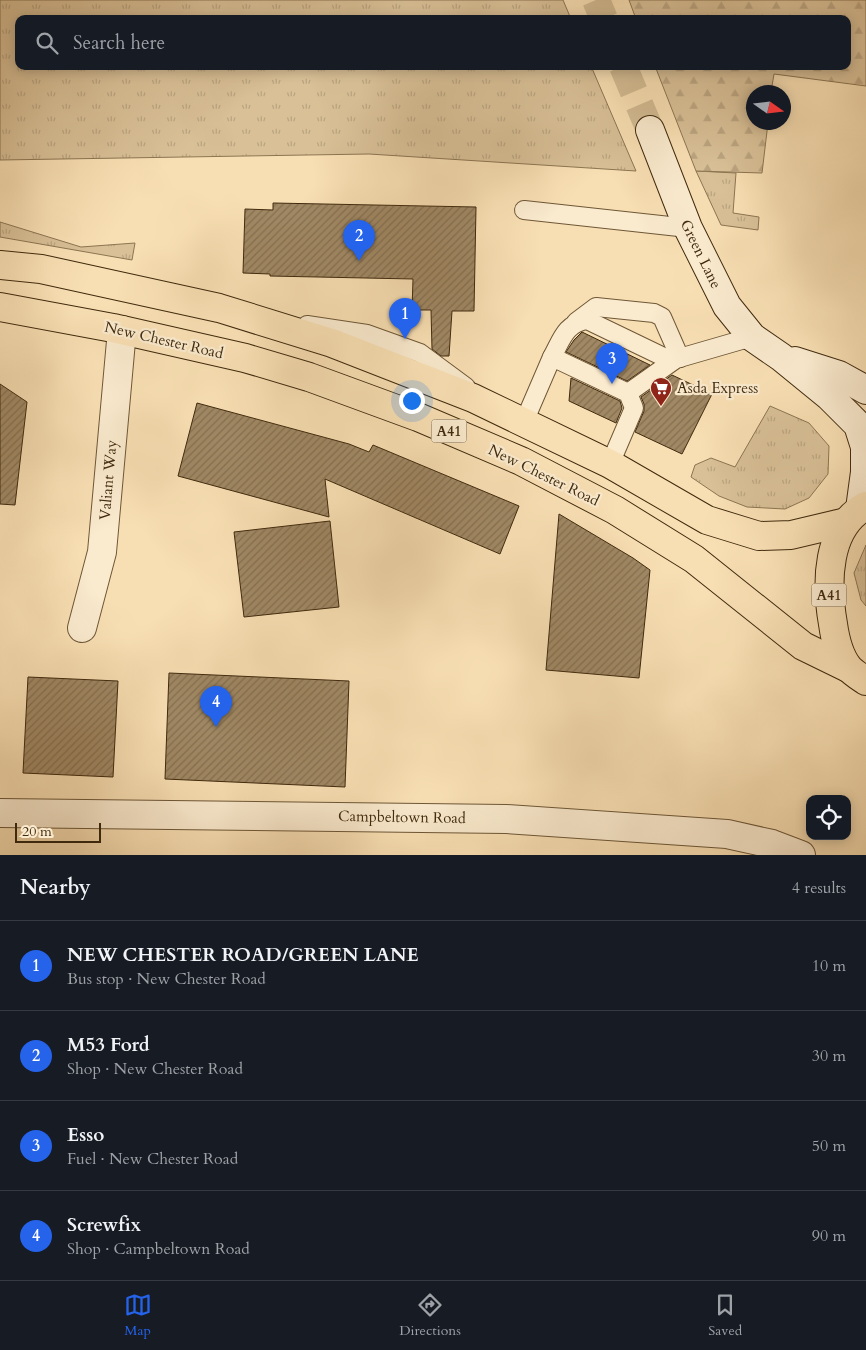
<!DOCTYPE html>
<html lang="en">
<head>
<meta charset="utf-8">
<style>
	:root { --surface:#171b24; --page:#242831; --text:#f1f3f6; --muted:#9ea1a6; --line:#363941; --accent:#2563eb }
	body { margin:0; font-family:Cardo,serif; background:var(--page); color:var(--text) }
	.controls { position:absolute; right:15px; bottom:15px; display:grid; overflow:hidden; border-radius:10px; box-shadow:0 2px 12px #0003 }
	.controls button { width:45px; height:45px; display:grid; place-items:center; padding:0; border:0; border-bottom:1px solid var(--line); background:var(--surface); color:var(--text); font:25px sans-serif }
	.compass { position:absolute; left:746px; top:85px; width:45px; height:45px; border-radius:50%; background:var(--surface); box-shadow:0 2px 12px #0003; rotate:104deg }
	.scale { position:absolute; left:15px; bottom:12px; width:86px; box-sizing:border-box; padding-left:5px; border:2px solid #402a0e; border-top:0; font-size:14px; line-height:18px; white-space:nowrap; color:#402a0e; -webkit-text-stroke:4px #faeace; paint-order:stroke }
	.you { position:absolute; left:411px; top:400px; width:18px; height:18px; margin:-12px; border:4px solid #fff; border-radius:50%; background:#1a73e8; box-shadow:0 0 0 8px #1a73e833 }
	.badge { display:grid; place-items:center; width:32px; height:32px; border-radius:50%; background:var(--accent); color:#fff; font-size:16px; font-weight:700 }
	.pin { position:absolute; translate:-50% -41px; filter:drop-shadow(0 1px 2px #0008) }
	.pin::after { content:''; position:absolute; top:26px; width:18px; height:15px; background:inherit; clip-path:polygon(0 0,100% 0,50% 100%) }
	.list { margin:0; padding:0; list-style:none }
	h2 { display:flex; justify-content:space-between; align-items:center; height:65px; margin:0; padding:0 20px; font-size:21px }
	h2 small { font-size:16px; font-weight:400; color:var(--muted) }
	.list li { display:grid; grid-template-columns:32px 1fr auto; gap:15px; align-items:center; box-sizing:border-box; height:90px; padding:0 20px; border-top:1px solid var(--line) }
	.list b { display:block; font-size:19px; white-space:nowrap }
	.list p { margin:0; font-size:16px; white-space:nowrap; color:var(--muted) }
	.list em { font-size:16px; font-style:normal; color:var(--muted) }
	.icon { flex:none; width:28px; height:28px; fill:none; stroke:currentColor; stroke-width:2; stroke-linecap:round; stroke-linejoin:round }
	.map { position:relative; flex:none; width:866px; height:855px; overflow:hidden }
	.search { position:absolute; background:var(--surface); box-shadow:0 2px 12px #0003; left:15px; right:15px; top:15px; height:55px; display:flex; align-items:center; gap:12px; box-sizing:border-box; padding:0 18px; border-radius:10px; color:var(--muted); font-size:19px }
	.sheet { height:425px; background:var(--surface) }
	nav { display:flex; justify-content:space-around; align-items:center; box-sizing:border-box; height:70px; border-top:1px solid var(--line); background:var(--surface); font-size:14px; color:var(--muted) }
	nav a { display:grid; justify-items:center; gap:2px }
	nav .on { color:var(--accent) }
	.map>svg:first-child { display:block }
	.grass { fill:url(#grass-tufts); stroke:#8c7552 }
	.forest { fill:url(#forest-firs); stroke:#8c7552 }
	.building { fill:url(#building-hatch); stroke:#402a0e }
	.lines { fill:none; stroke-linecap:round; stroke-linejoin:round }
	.secondary-tunnel { stroke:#d3bb92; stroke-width:28; stroke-dasharray:28 14; stroke-linecap:butt }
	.service-casing { stroke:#6e5737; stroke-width:20 }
	.minor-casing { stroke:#6e5737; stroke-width:30 }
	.secondary-casing { stroke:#402a0e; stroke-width:30 }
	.trunk-casing { stroke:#402a0e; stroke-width:30 }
	.service { stroke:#faeace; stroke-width:18 }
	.minor { stroke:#faeace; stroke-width:28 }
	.secondary { stroke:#faeace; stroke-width:28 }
	.trunk { stroke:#f8dfb3; stroke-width:28 }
	.labels { text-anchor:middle; stroke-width:4.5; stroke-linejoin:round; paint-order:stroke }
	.shield { fill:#faeace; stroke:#786448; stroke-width:1 }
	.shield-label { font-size:14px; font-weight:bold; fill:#402a0e }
	.street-label { font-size:15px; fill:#402a0e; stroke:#faeace }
	.poi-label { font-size:15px; fill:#402a0e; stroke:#faeace; text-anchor:start }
</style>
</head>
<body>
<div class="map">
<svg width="866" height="855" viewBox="0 0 866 855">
	<defs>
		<pattern id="grass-tufts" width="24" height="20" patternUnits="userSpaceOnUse" patternTransform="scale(1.25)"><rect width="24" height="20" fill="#d9c097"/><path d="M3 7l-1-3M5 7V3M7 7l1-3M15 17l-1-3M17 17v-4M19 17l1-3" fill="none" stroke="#bba581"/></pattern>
		<pattern id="forest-firs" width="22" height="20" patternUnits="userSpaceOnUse" patternTransform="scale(1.25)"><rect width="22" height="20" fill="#d9c097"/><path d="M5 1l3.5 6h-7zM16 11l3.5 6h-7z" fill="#bba581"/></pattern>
		<pattern id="building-hatch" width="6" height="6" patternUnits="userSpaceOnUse" patternTransform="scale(1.25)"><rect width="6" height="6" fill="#a08864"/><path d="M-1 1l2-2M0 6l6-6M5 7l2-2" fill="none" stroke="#846f51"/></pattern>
	</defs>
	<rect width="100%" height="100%" fill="#f8dfb3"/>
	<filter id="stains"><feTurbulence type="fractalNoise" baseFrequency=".004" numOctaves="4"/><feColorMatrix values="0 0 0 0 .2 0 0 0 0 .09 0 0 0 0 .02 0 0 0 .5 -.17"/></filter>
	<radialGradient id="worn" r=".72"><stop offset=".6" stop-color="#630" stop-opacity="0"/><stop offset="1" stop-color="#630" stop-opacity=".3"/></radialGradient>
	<g class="grass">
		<polygon points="0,0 563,0 571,19 19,19 19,66 591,66 636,171 369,154 0,160"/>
		<polygon points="696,171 736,173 733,213 759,217 758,230 721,225"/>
		<polygon points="0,222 81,247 135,243 132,260 0,237"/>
		<polygon points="770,406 809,423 829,446 828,474 809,498 785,509 747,507 719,496 691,477 695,465 711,458 735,467"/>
		<polygon points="866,545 866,606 861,600 854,573"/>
	</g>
	<polygon class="forest" points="629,0 866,0 866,86 774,74 771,92 754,92 754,122 768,123 762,173 696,171 655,66 847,66 847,19 636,19"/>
	<g class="building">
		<polygon points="273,203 476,207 474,311 452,311 449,356 441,356 432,349 431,310 412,310 413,279 270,276 270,274 243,273 245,209 273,210"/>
		<polygon points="582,332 650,365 627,381 566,352 574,340"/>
		<polygon points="672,375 712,394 682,454 635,432 644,411 644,404 641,397"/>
		<polygon points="571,378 620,401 622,408 616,423 569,401"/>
		<polygon points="0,384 27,402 15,505 0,504"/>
		<polygon points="197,403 349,444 369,452 373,445 519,506 500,554 325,479 329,517 178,476"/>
		<polygon points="559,514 633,558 650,570 639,678 546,670"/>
		<polygon points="330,521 339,607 244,617 234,532"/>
		<polygon points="169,673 349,681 345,787 165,779"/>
		<polygon points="28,677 118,681 113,777 23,773"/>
	</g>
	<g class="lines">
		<g class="secondary-tunnel">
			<polyline points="596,0 604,19"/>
			<polyline points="623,66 650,130"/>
		</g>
		<g class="service-casing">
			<g id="service">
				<polyline points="524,210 688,228"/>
				<polyline points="576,322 596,307 654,313 662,317 680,358"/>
				<polyline points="307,325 367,334 420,353 466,387"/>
				<path d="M552 357C562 339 565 324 587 320L672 361"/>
				<polyline points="628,393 676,359 752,337"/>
				<polyline points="524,422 552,357 628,393 634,408 610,464"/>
			</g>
		</g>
		<g class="minor-casing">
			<g id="minor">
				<polyline points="82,628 102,552 122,330"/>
				<polyline points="0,813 506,819 727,834 772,844 801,855"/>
			</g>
		</g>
		<g class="secondary-casing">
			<g id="secondary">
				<polyline points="650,130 688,228 727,306 752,337 781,357 830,397 858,425 865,447 865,472 860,509"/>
				<polyline points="795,361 839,375 866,390"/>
			</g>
		</g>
		<g class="trunk-casing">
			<g id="trunk">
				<polyline points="0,265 41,269 219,308 332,343 473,398 610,464 707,520 759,536 791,535 846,522"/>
				<polyline points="0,307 113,328 245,358 309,377 418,417 521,461 615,510 694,559 803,646 848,668"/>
				<path d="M866 506C826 527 826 584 833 624 835 638 838 654 848 667 852 672 860 677 866 681"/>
			</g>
		</g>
		<use href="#service" class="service"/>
		<use href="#minor" class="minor"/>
		<use href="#secondary" class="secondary"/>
		<use href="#trunk" class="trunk"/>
	</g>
	<defs>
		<g id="supermarket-pin" transform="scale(1.125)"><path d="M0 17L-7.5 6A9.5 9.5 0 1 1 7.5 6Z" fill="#8f2418" stroke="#faeace"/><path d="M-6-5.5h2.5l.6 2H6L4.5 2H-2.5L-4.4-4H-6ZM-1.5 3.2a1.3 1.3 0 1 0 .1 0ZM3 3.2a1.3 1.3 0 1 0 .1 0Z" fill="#fff"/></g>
	</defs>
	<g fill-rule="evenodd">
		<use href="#supermarket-pin" x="661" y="388"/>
	</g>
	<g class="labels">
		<g class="shield">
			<rect x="431.5" y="419.5" width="35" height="23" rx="4"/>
			<rect x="811.5" y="583.5" width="35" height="23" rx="4"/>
		</g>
		<g class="shield-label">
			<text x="449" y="436">A41</text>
			<text x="829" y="600">A41</text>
		</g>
		<g class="street-label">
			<text transform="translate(701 254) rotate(64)" y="5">Green Lane</text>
			<text transform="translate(164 340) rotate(13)" y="5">New Chester Road</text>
			<text transform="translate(544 475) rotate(26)" y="5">New Chester Road</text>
			<text transform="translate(108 480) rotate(-85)" y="5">Valiant Way</text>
			<text transform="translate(402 817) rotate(1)" y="5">Campbeltown Road</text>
		</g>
		<g class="poi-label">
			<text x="677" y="393">Asda Express</text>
		</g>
	</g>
	<rect width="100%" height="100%" filter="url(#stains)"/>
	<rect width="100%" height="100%" fill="url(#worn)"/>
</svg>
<div class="controls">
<button><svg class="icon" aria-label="locate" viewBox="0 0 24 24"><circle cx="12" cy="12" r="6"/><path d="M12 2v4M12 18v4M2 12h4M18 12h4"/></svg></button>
</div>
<svg class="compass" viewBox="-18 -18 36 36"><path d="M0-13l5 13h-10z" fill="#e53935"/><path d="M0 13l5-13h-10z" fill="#9ea1a6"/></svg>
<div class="scale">20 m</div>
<div class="you"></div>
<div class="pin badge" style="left:405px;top:339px">1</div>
<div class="pin badge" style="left:359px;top:261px">2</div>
<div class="pin badge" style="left:612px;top:384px">3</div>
<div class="pin badge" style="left:216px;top:727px">4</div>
<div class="search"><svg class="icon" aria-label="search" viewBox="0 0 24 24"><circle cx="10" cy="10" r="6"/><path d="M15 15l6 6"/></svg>Search here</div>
</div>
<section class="sheet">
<h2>Nearby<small>4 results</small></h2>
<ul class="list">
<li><span class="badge">1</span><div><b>NEW CHESTER ROAD/GREEN LANE</b><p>Bus stop · New Chester Road</p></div><em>10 m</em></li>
<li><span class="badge">2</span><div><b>M53 Ford</b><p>Shop · New Chester Road</p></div><em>30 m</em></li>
<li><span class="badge">3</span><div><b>Esso</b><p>Fuel · New Chester Road</p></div><em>50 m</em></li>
<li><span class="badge">4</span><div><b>Screwfix</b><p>Shop · Campbeltown Road</p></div><em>90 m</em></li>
</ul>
</section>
<nav>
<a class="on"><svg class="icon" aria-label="map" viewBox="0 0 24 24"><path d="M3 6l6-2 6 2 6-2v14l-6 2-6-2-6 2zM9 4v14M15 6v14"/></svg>Map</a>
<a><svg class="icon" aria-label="directions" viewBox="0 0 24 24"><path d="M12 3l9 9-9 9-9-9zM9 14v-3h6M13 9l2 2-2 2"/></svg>Directions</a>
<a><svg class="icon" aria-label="saved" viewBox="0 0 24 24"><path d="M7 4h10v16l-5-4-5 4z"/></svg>Saved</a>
</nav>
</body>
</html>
